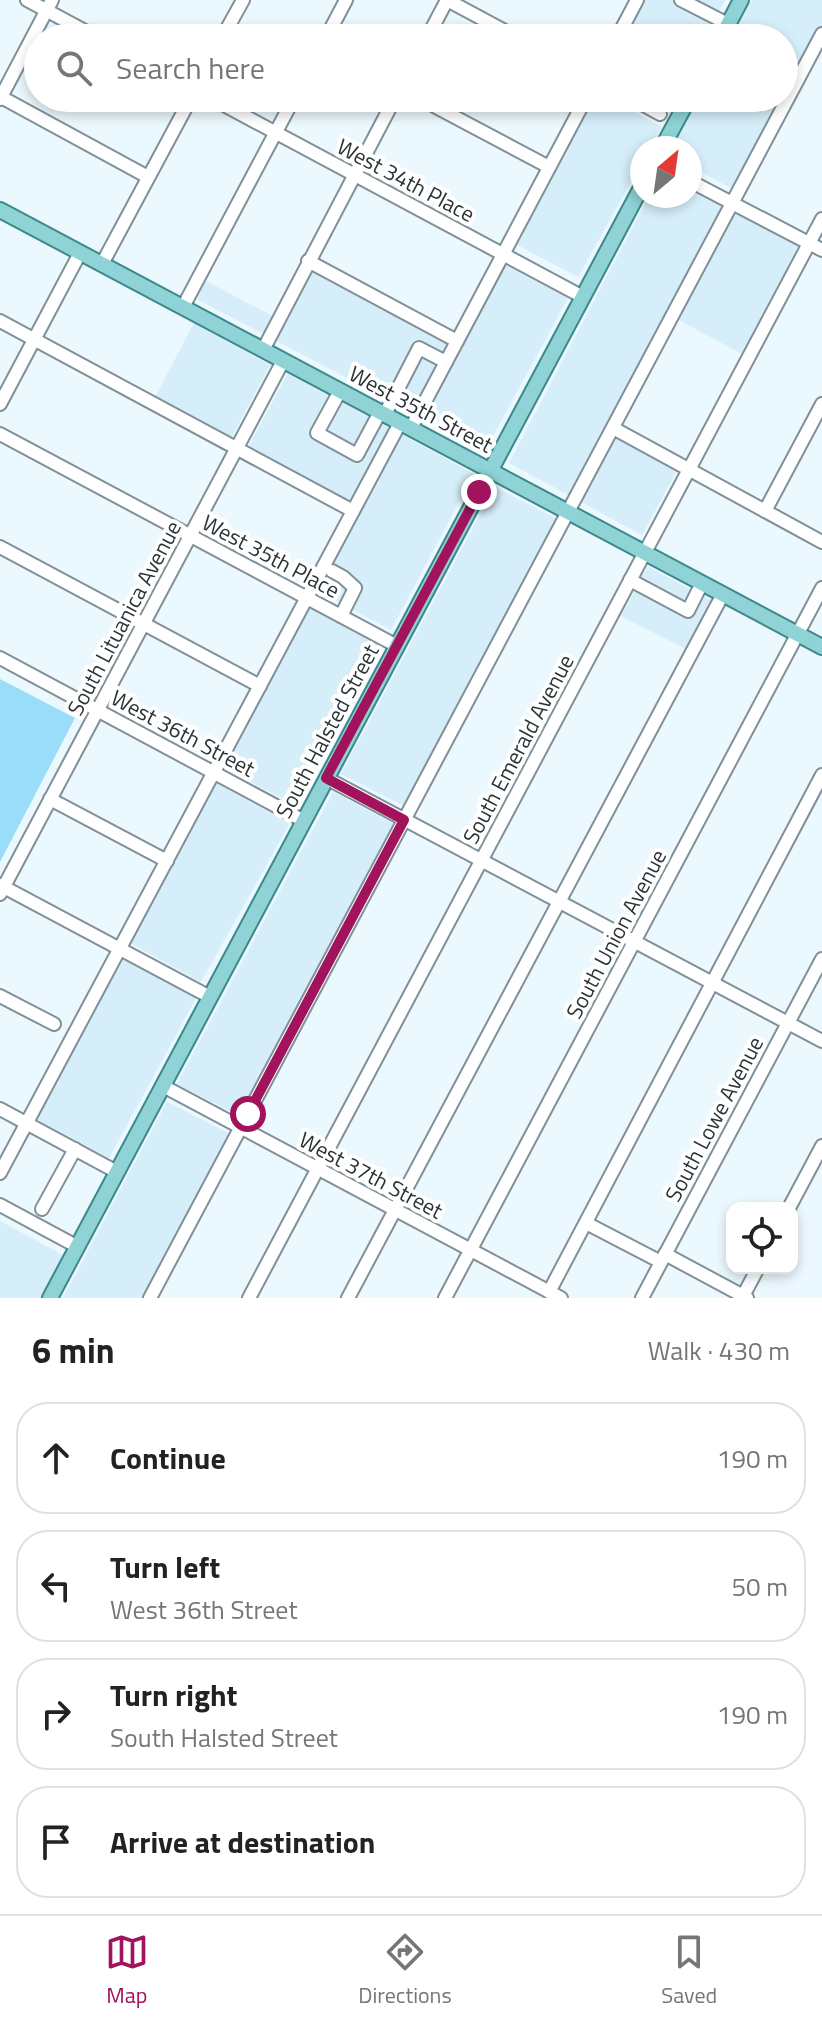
<!DOCTYPE html>
<html lang="en">
<head>
<meta charset="utf-8">
<style>
	:root { --surface:#fff; --page:#f2f2f2; --text:#222; --muted:#767676; --line:#e0e0e0; --accent:#a1145d }
	body { margin:0; font-family:"Titillium Web",sans-serif; background:var(--page); color:var(--text) }
	.controls { position:absolute; right:24px; bottom:24px; display:grid; overflow:hidden; border-radius:16px; box-shadow:0 4px 12px #0003 }
	.controls button { width:72px; height:72px; display:grid; place-items:center; padding:0; border:0; border-bottom:2px solid var(--line); background:var(--surface); color:var(--text); font:40px sans-serif }
	.compass { position:absolute; left:630px; top:136px; width:72px; height:72px; border-radius:50%; background:var(--surface); box-shadow:0 4px 12px #0003; rotate:29deg }
	.stop { position:absolute; width:24px; height:24px; margin:-18px; border:6px solid #a1145d; border-radius:50%; background:#fff }
	.stop.end { background:#a1145d; border-color:#fff; box-shadow:0 2px 8px #0008 }
	.list { margin:0; padding:0; list-style:none }
	h2 { display:flex; justify-content:space-between; align-items:center; height:104px; margin:0; padding:0 32px; font-size:34px }
	h2 small { font-size:26px; font-weight:400; color:var(--muted) }
	.list li { display:grid; grid-template-columns:52px 1fr auto; gap:24px; align-items:center; box-sizing:border-box; height:112px; margin:0 16px 16px; padding:0 16px; border:2px solid var(--line); border-radius:32px }
	.list b { display:block; font-size:30px; white-space:nowrap }
	.list p { margin:0; font-size:26px; white-space:nowrap; color:var(--muted) }
	.list em { font-size:26px; font-style:normal; color:var(--muted) }
	.icon { flex:none; width:44px; height:44px; fill:none; stroke:currentColor; stroke-width:2; stroke-linecap:round; stroke-linejoin:round }
	.map { position:relative; flex:none; width:822px; height:1298px; overflow:hidden }
	.search { position:absolute; background:var(--surface); box-shadow:0 4px 12px #0003; left:24px; right:24px; top:24px; height:88px; display:flex; align-items:center; gap:20px; box-sizing:border-box; padding:0 28px; border-radius:44px; color:var(--muted); font-size:30px }
	.sheet { height:616px; background:var(--surface) }
	nav { display:flex; justify-content:space-around; align-items:center; box-sizing:border-box; height:112px; border-top:2px solid var(--line); background:var(--surface); font-size:22px; color:var(--muted) }
	nav a { display:grid; justify-items:center; gap:4px }
	nav .on { color:var(--accent) }
	.map>svg:first-child { display:block }
	.built { fill:#d5eef9 }
	.green { fill:#9addf9 }
	.lines { fill:none; stroke-linecap:round; stroke-linejoin:round }
	.minor-casing { stroke:#819097; stroke-width:16 }
	.major-casing { stroke:#3c888b; stroke-width:18 }
	.minor { stroke:#fff; stroke-width:12 }
	.major { stroke:#8fd3d6; stroke-width:14 }
	.route { stroke:#a1145d; stroke-width:10 }
	.labels { text-anchor:middle; stroke-width:8; stroke-linejoin:round; paint-order:stroke }
	.street-label { font-size:22px; fill:#2c3335; stroke:#fff }
</style>
</head>
<body>
<div class="map">
<svg width="822" height="1298" viewBox="0 0 822 1298">
	<rect width="100%" height="100%" fill="#ebf8fe"/>
	<g class="built">
		<polygon points="637,0 725,0 705,38 617,38"/>
		<polygon points="752,0 822,0 822,34 738,192 690,166 690,148 672,148 699,98 784,98 784,38 732,38"/>
		<polygon points="585,98 608,98 662,127 650,148 642,148 642,162 578,277 510,241"/>
		<polygon points="690,189 798,246 742,354 673,317 613,428 680,465 642,535 509,463 649,196 690,196"/>
		<polygon points="308,261 457,341 499,262 568,298 485,451 197,299 206,281 278,319"/>
		<polygon points="194,323 270,365 228,444 152,403"/>
		<polygon points="288,373 474,474 391,630 312,588 353,510 245,453"/>
		<polygon points="495,487 563,522 410,809 341,774"/>
		<polygon points="648,567 717,603 692,652 621,616"/>
		<polygon points="304,604 383,647 297,806 218,765"/>
		<polygon points="210,780 290,823 201,982 125,940"/>
		<polygon points="333,792 400,827 245,1119 177,1084"/>
		<polygon points="117,955 196,998 109,1158 31,1116"/>
		<polygon points="167,1102 236,1137 150,1298 63,1298"/>
		<polygon points="0,1221 63,1255 41,1298 0,1298"/>
	</g>
	<polygon class="green" points="0,679 75,718 0,862"/>
	<g class="lines">
		<g class="minor-casing">
			<g id="minor">
				<polyline points="27,0 98,38"/>
				<polyline points="447,0 518,38"/>
				<polyline points="681,0 728,24"/>
				<polyline points="222,38 243,0"/>
				<polyline points="326,38 346,0"/>
				<polyline points="427,38 447,0"/>
				<polyline points="617,38 637,0"/>
				<polyline points="1,97 148,177"/>
				<polyline points="211,98 583,297"/>
				<polyline points="419,98 549,167"/>
				<polyline points="631,98 660,114"/>
				<polyline points="0,99 52,0"/>
				<polyline points="690,181 822,250"/>
				<polyline points="308,261 457,341"/>
				<polyline points="102,264 191,98"/>
				<polyline points="183,307 294,98"/>
				<polyline points="0,321 353,511"/>
				<polyline points="263,350 395,98"/>
				<polyline points="340,391 317,433 357,455 380,412"/>
				<polyline points="0,404 80,253"/>
				<polyline points="385,414 419,348 446,362"/>
				<polyline points="411,428 586,98"/>
				<polyline points="613,428 822,542"/>
				<polyline points="0,434 397,646"/>
				<polyline points="765,511 822,404"/>
				<polyline points="0,547 260,686"/>
				<polyline points="332,571 343,577 355,588 341,616"/>
				<polyline points="630,580 688,611 702,583"/>
				<polyline points="0,658 304,821"/>
				<polyline points="326,778 822,1041"/>
				<polyline points="50,799 167,861"/>
				<polyline points="0,885 210,997"/>
				<polyline points="0,894 283,361"/>
				<polyline points="0,996 54,1024"/>
				<polyline points="163,1086 561,1298"/>
				<polyline points="0,1109 117,1172"/>
				<polyline points="0,1173 400,423"/>
				<polyline points="0,1205 78,1247"/>
				<polyline points="789,1208 822,1146"/>
				<polyline points="42,1209 75,1149"/>
				<polyline points="586,1223 661,1262"/>
				<polyline points="665,1254 747,1298"/>
				<polyline points="549,1292 822,775"/>
				<polyline points="743,1296 758,1268"/>
				<polyline points="150,1298 822,34"/>
				<polyline points="249,1298 822,219"/>
				<polyline points="348,1298 723,594"/>
				<polyline points="445,1298 822,588"/>
				<polyline points="642,1298 822,959"/>
			</g>
		</g>
		<g class="major-casing">
			<g id="major">
				<polyline points="721,38 741,0"/>
				<polyline points="662,148 689,98"/>
				<polyline points="0,210 822,647"/>
				<polyline points="50,1298 642,186"/>
			</g>
		</g>
		<use href="#minor" class="minor"/>
		<use href="#major" class="major"/>
	</g>
	<g class="lines">
		<polyline class="route" points="248,1114 404,820 326,778 479,492"/>
	</g>
	<g class="labels">
		<g class="street-label">
			<text transform="translate(406 180) rotate(28)" y="8">West 34th Place</text>
			<text transform="translate(421 409) rotate(28)" y="8">West 35th Street</text>
			<text transform="translate(271 556) rotate(28)" y="8">West 35th Place</text>
			<text transform="translate(124 618) rotate(-62)" y="8">South Lituanica Avenue</text>
			<text transform="translate(327 731) rotate(-62)" y="8">South Halsted Street</text>
			<text transform="translate(183 733) rotate(28)" y="8">West 36th Street</text>
			<text transform="translate(518 749) rotate(-62)" y="8">South Emerald Avenue</text>
			<text transform="translate(616 934) rotate(-62)" y="8">South Union Avenue</text>
			<text transform="translate(714 1119) rotate(-62)" y="8">South Lowe Avenue</text>
			<text transform="translate(371 1175) rotate(28)" y="8">West 37th Street</text>
		</g>
	</g>
</svg>
<div class="controls">
<button><svg class="icon" aria-label="locate" viewBox="0 0 24 24"><circle cx="12" cy="12" r="6"/><path d="M12 2v4M12 18v4M2 12h4M18 12h4"/></svg></button>
</div>
<svg class="compass" viewBox="-18 -18 36 36"><path d="M0-13l5 13h-10z" fill="#e53935"/><path d="M0 13l5-13h-10z" fill="#767676"/></svg>
<div class="stop" style="left:248px;top:1114px"></div>
<div class="stop end" style="left:479px;top:492px"></div>
<div class="search"><svg class="icon" aria-label="search" viewBox="0 0 24 24"><circle cx="10" cy="10" r="6"/><path d="M15 15l6 6"/></svg>Search here</div>
</div>
<section class="sheet">
<h2>6 min<small>Walk · 430 m</small></h2>
<ul class="list">
<li><svg class="icon" aria-label="ahead" viewBox="0 0 24 24"><path d="M12 20V5M6 11l6-6 6 6"/></svg><div><b>Continue</b></div><em>190 m</em></li>
<li><svg class="icon" aria-label="left" viewBox="0 0 24 24"><path d="M17 20v-9H6M10 6l-5 5 5 5"/></svg><div><b>Turn left</b><p>West 36th Street</p></div><em>50 m</em></li>
<li><svg class="icon" aria-label="right" viewBox="0 0 24 24"><path d="M7 20v-9h11M14 6l5 5-5 5"/></svg><div><b>Turn right</b><p>South Halsted Street</p></div><em>190 m</em></li>
<li><svg class="icon" aria-label="arrive" viewBox="0 0 24 24"><path d="M6 21V4h12l-3 4 3 4H6"/></svg><div><b>Arrive at destination</b></div></li>
</ul>
</section>
<nav>
<a class="on"><svg class="icon" aria-label="map" viewBox="0 0 24 24"><path d="M3 6l6-2 6 2 6-2v14l-6 2-6-2-6 2zM9 4v14M15 6v14"/></svg>Map</a>
<a><svg class="icon" aria-label="directions" viewBox="0 0 24 24"><path d="M12 3l9 9-9 9-9-9zM9 14v-3h6M13 9l2 2-2 2"/></svg>Directions</a>
<a><svg class="icon" aria-label="saved" viewBox="0 0 24 24"><path d="M7 4h10v16l-5-4-5 4z"/></svg>Saved</a>
</nav>
</body>
</html>
